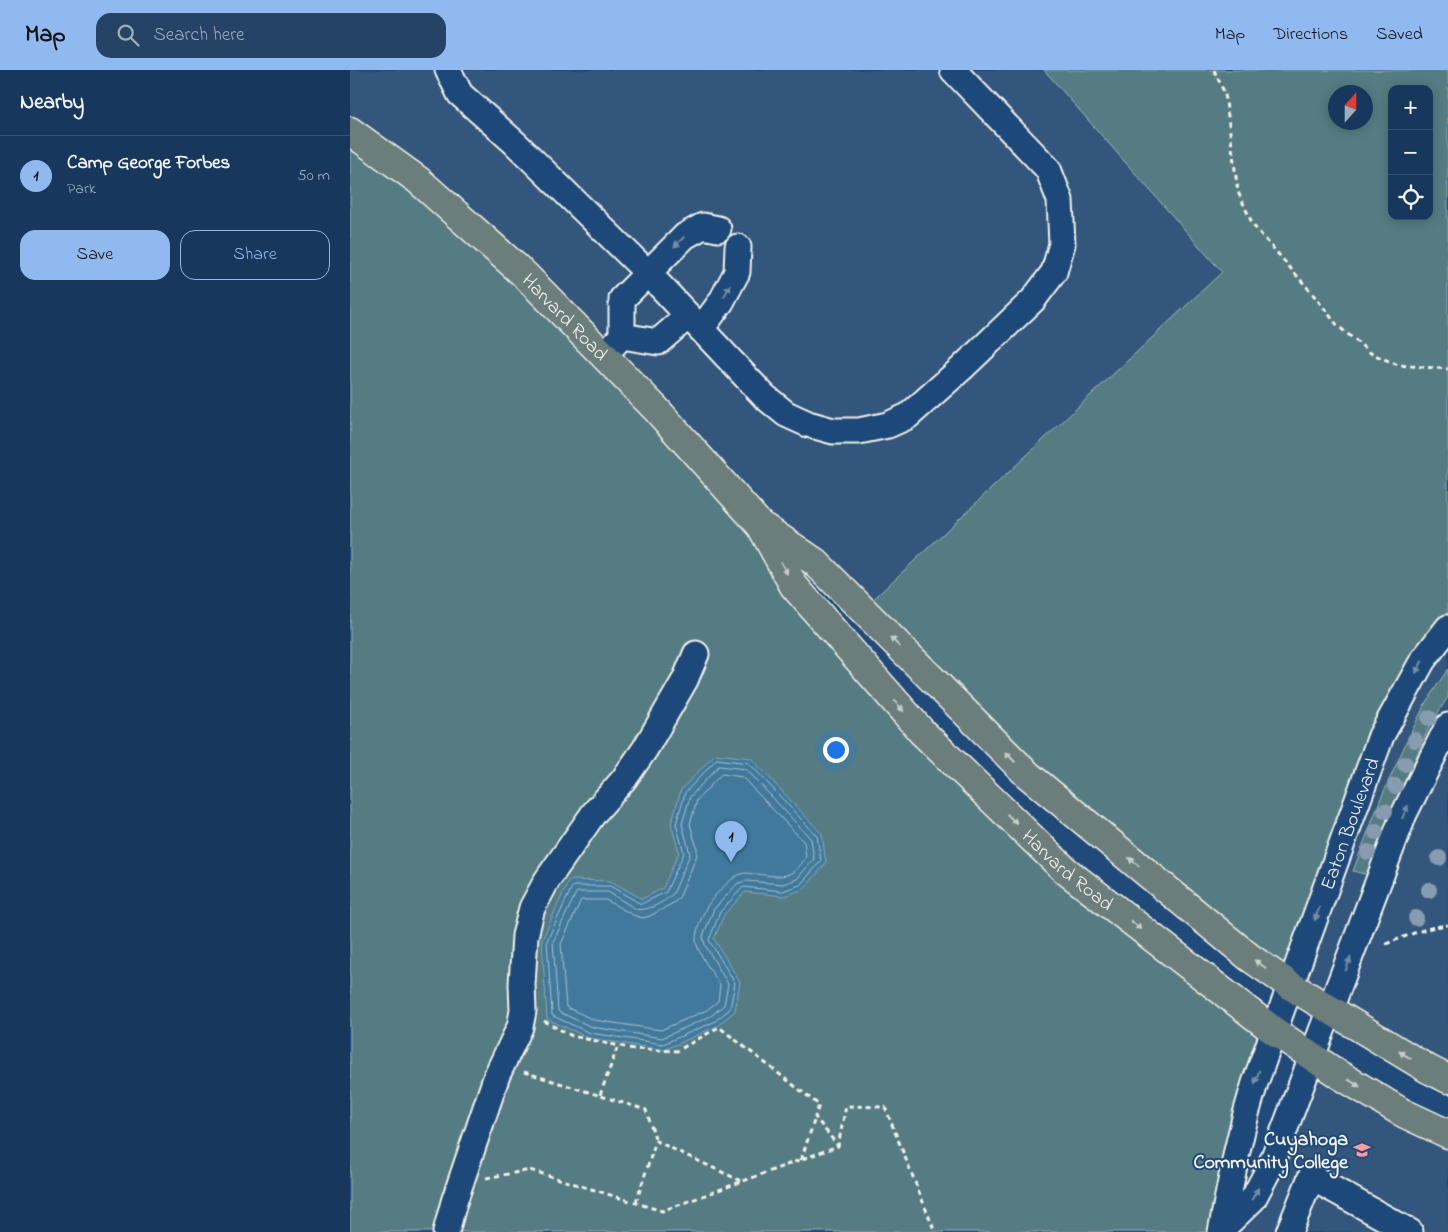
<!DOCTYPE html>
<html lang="en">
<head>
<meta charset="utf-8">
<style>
	:root { --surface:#17385c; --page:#244365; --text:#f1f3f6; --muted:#9eacbb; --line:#365272; --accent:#90b9f0 }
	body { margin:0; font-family:"Indie Flower",sans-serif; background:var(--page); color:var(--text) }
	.controls { position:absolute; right:15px; top:15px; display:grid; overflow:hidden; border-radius:10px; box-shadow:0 2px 12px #0003 }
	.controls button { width:45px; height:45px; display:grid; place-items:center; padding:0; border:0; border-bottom:1px solid var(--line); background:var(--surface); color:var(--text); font:25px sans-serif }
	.compass { position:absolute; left:978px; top:15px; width:45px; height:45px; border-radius:50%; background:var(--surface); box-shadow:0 2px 12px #0003; rotate:21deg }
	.you { position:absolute; left:485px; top:679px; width:18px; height:18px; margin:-12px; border:4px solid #fff; border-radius:50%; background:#1a73e8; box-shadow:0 0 0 8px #1a73e833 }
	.badge { display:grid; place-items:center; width:32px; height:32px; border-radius:50%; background:var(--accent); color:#111; font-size:16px; font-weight:700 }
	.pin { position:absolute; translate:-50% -41px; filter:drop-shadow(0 1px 2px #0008) }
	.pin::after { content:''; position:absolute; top:26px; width:18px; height:15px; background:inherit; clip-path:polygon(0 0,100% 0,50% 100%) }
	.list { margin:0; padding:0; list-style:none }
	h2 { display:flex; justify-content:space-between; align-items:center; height:65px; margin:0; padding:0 20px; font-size:21px }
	h2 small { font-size:16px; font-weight:400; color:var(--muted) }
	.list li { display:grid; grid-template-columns:32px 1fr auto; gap:15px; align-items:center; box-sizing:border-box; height:80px; padding:0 20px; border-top:1px solid var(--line) }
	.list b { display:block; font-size:19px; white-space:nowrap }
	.list p { margin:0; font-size:16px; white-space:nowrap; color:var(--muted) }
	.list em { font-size:16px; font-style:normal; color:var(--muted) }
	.actions { display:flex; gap:10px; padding:15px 20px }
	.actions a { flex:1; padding:11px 0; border:1px solid var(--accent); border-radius:15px; text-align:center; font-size:18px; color:var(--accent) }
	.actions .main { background:var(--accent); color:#111 }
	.icon { flex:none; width:28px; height:28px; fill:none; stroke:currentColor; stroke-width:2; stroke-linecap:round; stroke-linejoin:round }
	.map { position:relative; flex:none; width:1098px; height:1162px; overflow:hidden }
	header { display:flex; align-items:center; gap:30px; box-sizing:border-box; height:70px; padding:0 25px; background:var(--accent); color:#111 }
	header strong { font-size:24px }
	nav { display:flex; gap:28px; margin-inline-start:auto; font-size:18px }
	.search { width:350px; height:45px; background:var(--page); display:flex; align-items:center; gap:12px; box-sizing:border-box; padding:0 18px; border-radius:15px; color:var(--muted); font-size:19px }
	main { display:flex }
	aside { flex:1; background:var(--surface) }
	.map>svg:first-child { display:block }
	.built { fill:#33567c; fill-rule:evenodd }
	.green { fill:#547b82; stroke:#a4b6b5; fill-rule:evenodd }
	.water { fill:#41799c; stroke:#89a9ba }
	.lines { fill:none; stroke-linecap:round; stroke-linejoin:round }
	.shore { stroke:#acc1ca; stroke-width:1 }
	.minor-casing { stroke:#f4f1e8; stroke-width:29 }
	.major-casing { stroke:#f4f1e8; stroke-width:31 }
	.path { stroke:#f4f1e8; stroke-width:3; stroke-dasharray:5 4; stroke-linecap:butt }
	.minor { stroke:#1f4a7a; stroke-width:25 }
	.major { stroke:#6c7e7c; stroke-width:28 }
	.tree { fill:#879cae }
	.oneway { fill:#748da6 }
	.oneway2 { fill:#cbcec8 }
	.labels { text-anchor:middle; stroke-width:4; stroke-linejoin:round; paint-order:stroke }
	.street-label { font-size:20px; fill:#f4f1e8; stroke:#1f4a7a }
	.poi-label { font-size:20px; font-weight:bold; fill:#f4f1e8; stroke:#1f4a7a; text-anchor:end }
</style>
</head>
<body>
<header>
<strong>Map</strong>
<div class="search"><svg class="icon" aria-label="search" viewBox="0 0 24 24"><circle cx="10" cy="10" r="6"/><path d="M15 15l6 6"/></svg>Search here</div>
<nav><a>Map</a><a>Directions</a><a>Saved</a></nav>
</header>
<main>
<aside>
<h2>Nearby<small></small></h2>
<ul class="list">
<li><span class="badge">1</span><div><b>Camp George Forbes</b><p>Park</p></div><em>50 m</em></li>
</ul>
<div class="actions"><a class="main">Save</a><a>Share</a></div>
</aside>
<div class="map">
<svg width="1098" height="1162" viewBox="0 0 1098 1162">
	<rect width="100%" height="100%" fill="#1f4a7a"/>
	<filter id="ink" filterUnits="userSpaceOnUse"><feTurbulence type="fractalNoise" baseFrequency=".02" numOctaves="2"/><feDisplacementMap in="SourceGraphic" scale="10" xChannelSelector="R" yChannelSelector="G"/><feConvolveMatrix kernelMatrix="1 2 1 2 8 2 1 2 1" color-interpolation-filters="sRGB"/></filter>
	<g filter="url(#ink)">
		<g class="built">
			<path d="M0 0H1098V1009L1001 953 465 492 0 507ZM1042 19H1079V146H1042ZM986 22H1016V52H986Z"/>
			<polygon points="963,987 1098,1064 1098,1162 871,1162 903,1129"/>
		</g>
		<g class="green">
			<path d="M694 0H1098V558L1073 590 941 916 899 887 513 539 872 202ZM1042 19H1079V146H1042ZM986 22H1016V52H986Z"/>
			<polygon points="0,61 176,206 572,662 924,961 871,1162 0,1162"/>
			<polygon points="1098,599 1098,627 1080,655 1056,710 1018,805 1003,801 1031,728 1056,673 1076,632"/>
		</g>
		<polygon class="water" points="365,684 401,688 472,764 476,793 454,819 434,826 395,822 374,845 364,869 390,912 385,941 367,956 314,980 239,968 197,949 192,870 219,810 261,811 292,829 313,818 329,782 321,754 331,720"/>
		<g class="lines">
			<g class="shore">
				<polygon points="367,689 399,693 467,766 471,791 450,815 433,821 393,817 370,842 359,870 385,913 380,939 364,952 313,974 240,963 203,946 202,944 197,871 222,817 224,816 260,816 291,834 316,822 334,783 326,754 335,723"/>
				<path d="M369 696 396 699 461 769 464 789 447 809 433 814 396 811 388 813 364 839 353 866 355 875 378 914 374 935 361 946 312 968 242 957 209 942 208 940 203 872 226 823 228 822H258L286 839C296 842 318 831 324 822L340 784 332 754 340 727Z"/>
				<path d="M372 704 392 707 454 772 456 787C442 810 431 807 407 804 401 804 396 802 391 804 382 806 363 827 358 835 353 842 345 863 346 871 347 882 364 905 370 915L368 931 357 940 311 960 244 950 216 937 211 874 231 830H256L283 845 292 848 300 846 325 832 330 826 347 785V778L340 754 347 730Z"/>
			</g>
			<g class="minor-casing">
				<g id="minor">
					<polyline points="98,0 110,24 165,73 299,204 414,326 436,344 458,354 483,361 509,361 538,355 558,346 612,298 683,230 704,202 712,174 710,130 698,99 603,0"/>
					<polyline points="351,259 371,232 387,202 388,177"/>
					<polyline points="272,266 308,272 338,246"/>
					<polyline points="254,285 272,266 272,229 335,166 353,156 368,159"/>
					<polyline points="872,1159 903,1129 921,1095 1054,744 1098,656"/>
					<polyline points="96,1162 104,1132 147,1005 170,957 173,941 172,914 175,866 182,838 197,810 244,743 274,709 295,679 335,610 346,584"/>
					<path id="s1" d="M871 1162 887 1081 896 1044 905 1013 1031 666 1073 590 1098 558"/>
					<polyline points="939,1162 961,1107 1060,1162"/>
				</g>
			</g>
			<g class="major-casing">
				<g id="major">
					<path id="s2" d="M0 61 68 110 176 206 306 339 411 456 444 516 572 662 715 800 924 961 988 1004 1053 1043 1098 1064"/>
					<polyline points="415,458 465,492 678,705 899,887 941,916 1078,999 1098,1009"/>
				</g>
			</g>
			<g class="path">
				<polyline points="864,0 875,24 888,122 903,155 962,223 988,256 1022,284 1048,295 1098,299"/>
				<path d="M1036 874C1056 866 1077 857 1098 855"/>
				<polyline points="194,951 222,966 284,979 327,981 369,957 469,1035 465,1047 488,1076"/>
				<polyline points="174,1002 296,1040 306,1071"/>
				<polyline points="250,1025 268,976"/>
				<polyline points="451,1090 465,1048"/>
				<polyline points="136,1108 180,1100 312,1141 488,1076 496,1036 535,1037 585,1162"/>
				<polyline points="286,1132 306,1071 391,1111"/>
			</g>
			<use href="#minor" class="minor"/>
			<use href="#major" class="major"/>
		</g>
		<g class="tree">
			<circle cx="1079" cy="648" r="8"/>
			<circle cx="1065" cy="670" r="8"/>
			<circle cx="1055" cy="694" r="8"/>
			<circle cx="1045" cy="716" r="8"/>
			<circle cx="1035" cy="741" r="8"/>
			<circle cx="1026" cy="762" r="8"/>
			<circle cx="1018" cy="782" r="8"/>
			<circle cx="1089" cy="788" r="8"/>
			<circle cx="1079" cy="820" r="8"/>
			<circle cx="1066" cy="848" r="8"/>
		</g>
		<defs><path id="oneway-solid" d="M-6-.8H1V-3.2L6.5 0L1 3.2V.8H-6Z" transform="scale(1.25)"/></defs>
		<g class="oneway">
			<use href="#oneway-solid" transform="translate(329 172) rotate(135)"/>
			<use href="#oneway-solid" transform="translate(377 221) rotate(-62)"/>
			<use href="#oneway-solid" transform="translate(1069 597) rotate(119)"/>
			<use href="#oneway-solid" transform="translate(1055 742) rotate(-66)"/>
			<use href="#oneway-solid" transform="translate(967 844) rotate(110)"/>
			<use href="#oneway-solid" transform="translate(998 894) rotate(-70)"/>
			<use href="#oneway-solid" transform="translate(907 1007) rotate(110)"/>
			<use href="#oneway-solid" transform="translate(905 1124) rotate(-60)"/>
		</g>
		<g class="oneway2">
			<use href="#oneway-solid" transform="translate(434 498) rotate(61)"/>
			<use href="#oneway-solid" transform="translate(545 572) rotate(-135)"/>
			<use href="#oneway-solid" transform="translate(549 636) rotate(49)"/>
			<use href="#oneway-solid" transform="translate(660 687) rotate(-135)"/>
			<use href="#oneway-solid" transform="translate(662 749) rotate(44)"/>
			<use href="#oneway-solid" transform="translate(784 792) rotate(-141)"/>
			<use href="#oneway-solid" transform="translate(786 855) rotate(38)"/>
			<use href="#oneway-solid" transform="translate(910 894) rotate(-145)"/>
			<use href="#oneway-solid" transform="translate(1055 985) rotate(-149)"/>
			<use href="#oneway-solid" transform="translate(1004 1013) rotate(31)"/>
		</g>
	</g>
	<defs>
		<g id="university-bare" transform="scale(1.35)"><path d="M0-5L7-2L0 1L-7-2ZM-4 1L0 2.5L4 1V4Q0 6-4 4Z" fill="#ff9aa2" stroke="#1f4a7a" stroke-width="2.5" paint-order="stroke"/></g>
	</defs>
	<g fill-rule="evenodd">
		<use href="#university-bare" x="1012" y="1080"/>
	</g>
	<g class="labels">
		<g class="street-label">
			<text dy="7" stroke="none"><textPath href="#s2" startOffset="285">Harvard Road</textPath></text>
			<text dy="7" stroke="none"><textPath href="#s1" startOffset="429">Eaton Boulevard</textPath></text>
			<text dy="7" stroke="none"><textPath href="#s2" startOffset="1035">Harvard Road</textPath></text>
		</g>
		<g class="poi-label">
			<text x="998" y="1075">Cuyahoga<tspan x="998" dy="23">Community College</tspan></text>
		</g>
	</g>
</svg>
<div class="controls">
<button>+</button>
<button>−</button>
<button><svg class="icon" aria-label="locate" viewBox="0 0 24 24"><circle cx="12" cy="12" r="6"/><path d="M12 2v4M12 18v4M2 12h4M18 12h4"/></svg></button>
</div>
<svg class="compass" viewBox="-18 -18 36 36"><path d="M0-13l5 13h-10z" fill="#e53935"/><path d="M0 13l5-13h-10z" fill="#9eacbb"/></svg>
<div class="you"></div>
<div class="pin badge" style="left:381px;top:792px">1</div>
</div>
</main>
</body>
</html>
